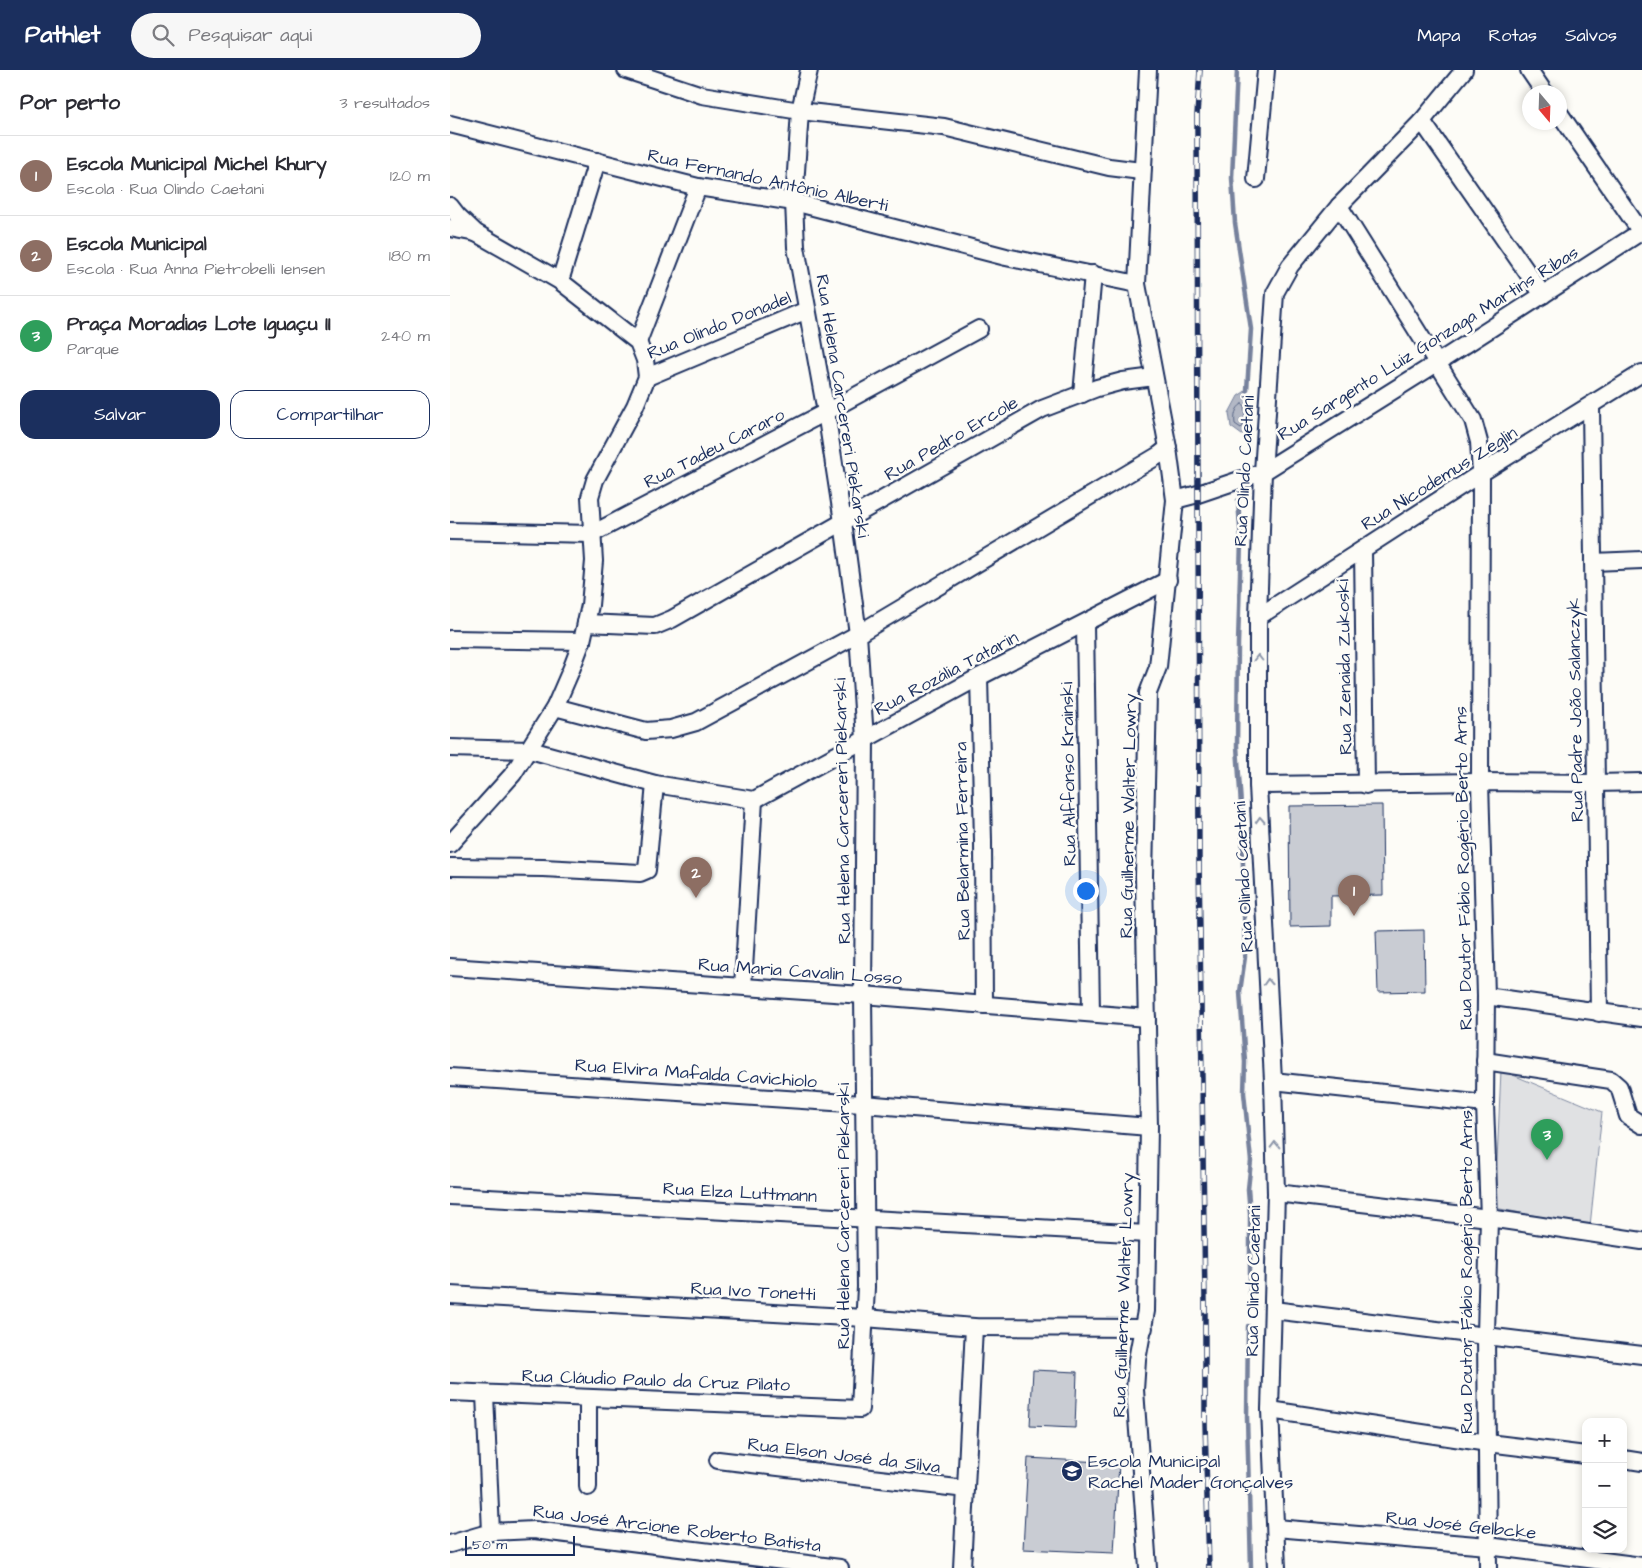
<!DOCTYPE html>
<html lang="pt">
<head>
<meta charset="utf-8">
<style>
	:root { --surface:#fff; --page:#f7f7f7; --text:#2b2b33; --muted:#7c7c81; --line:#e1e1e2; --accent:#1b2f5e }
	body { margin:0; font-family:"Architects Daughter",sans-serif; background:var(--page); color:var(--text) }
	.controls { position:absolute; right:15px; bottom:15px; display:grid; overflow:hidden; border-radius:10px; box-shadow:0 2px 8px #0003 }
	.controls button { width:45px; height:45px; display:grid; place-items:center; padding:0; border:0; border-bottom:1px solid var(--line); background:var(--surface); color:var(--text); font:25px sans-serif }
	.compass { position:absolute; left:1072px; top:15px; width:45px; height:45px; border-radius:50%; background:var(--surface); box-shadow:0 2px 8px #0003; rotate:161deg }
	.scale { position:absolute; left:15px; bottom:12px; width:110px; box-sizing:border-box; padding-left:5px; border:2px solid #1b2f5e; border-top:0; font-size:14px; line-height:18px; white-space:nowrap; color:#1b2f5e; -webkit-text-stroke:4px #fdfcf7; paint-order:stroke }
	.you { position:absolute; left:635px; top:820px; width:18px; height:18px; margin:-12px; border:4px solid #fff; border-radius:50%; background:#1a73e8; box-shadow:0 0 0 8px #1a73e833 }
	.badge { display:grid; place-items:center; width:32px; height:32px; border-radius:50%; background:var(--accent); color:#fff; font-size:16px; font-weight:700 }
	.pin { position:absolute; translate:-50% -41px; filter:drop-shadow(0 1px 2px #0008) }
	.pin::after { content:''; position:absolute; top:26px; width:18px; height:15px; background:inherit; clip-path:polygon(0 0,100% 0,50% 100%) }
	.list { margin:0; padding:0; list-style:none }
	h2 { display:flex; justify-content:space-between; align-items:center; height:65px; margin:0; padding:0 20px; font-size:21px }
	h2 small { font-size:16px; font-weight:400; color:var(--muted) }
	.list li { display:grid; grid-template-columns:32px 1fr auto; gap:15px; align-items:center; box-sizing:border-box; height:80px; padding:0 20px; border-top:1px solid var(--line) }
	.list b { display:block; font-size:19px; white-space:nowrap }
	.list p { margin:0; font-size:16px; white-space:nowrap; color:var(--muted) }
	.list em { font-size:16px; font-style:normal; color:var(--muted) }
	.actions { display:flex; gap:10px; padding:15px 20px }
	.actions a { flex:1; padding:11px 0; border:1px solid var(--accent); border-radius:15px; text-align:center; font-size:18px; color:var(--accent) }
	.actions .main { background:var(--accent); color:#fff }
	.icon { flex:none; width:28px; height:28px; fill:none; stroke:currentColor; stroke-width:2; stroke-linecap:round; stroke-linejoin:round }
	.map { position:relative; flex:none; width:1192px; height:1498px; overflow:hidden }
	header { display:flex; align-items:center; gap:30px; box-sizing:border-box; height:70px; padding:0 25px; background:var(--accent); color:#fff }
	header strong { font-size:24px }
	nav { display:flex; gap:28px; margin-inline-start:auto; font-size:18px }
	.search { width:350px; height:45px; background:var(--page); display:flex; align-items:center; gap:12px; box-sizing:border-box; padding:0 18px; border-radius:28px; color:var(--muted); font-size:19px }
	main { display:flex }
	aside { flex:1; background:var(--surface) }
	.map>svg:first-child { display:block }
	.green { fill:#e0e1e3; stroke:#7e88a0 }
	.water { fill:#b3b8c5; stroke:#76819c }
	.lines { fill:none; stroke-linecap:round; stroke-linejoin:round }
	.shore { stroke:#586687; stroke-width:1 }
	.stream { stroke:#76819c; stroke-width:4.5 }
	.building { fill:#c9ccd3; stroke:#1b2f5e }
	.street-casing { stroke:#1b2f5e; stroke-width:20 }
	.street { stroke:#fdfcf7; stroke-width:16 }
	.rail-casing { stroke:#1b2f5e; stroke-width:5.5 }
	.rail { stroke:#fdfcf7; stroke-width:4; stroke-dasharray:11; stroke-linecap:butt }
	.oneway { stroke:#8c96aa }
	.labels { text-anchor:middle; stroke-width:5; stroke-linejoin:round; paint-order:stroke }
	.street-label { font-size:18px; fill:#1b2f5e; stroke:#fdfcf7 }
	.poi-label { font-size:18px; fill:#1b2f5e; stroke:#fdfcf7; text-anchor:start }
</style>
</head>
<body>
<header>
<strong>Pathlet</strong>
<div class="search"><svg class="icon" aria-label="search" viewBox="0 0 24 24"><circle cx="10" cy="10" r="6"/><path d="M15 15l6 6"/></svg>Pesquisar aqui</div>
<nav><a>Mapa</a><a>Rotas</a><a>Salvos</a></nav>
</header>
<main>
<aside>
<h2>Por perto<small>3 resultados</small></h2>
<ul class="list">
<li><span class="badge" style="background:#8d6e63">1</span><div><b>Escola Municipal Michel Khury</b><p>Escola · Rua Olindo Caetani</p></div><em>120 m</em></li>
<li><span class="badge" style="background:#8d6e63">2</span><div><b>Escola Municipal</b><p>Escola · Rua Anna Pietrobelli Iensen</p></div><em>180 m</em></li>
<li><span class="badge" style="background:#2e9e5b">3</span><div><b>Praça Moradias Lote Iguaçu II</b><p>Parque</p></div><em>240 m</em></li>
</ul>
<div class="actions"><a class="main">Salvar</a><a>Compartilhar</a></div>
</aside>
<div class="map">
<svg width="1192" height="1498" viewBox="0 0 1192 1498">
	<rect width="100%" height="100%" fill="#fdfcf7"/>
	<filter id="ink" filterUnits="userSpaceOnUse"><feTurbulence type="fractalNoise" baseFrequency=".02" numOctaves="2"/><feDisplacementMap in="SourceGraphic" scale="10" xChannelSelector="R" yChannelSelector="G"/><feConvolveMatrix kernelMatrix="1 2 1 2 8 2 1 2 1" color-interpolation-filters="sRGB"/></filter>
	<g filter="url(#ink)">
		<polygon class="green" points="1051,1000 1152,1042 1140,1156 1045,1138"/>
		<polygon class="water" points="797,320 800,346 796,368 781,357 779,343 788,326"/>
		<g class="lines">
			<path class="shore" d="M792 334 794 335 795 346 793 356 791 358 785 354C784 346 785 338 792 334Z"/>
			<g class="stream">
				<polyline points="787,0 782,108 785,153 801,259 797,320"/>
				<polyline points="788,430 791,470 788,574 787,676 792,750 795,887 790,922 795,992 794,1023 801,1091 798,1119 800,1143 800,1224"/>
				<polyline points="798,1256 797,1347 801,1498"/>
			</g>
		</g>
		<g class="building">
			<polygon points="932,735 933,825 881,826 881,856 840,857 839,736"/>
			<polygon points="974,860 975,921 928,922 926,861"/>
			<polygon points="583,1300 627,1302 625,1358 580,1356"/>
			<polygon points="578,1388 669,1393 664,1483 573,1479"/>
		</g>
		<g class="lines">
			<g class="street-casing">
				<g id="street">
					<polyline points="176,0 252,25 350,41 494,57 659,97 691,101"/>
					<polyline points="1079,0 1094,22"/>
					<polyline points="1110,44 1191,162"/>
					<polyline points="972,51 1093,225"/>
					<polyline points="0,54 248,117 344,132 556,187 687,214"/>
					<polyline points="806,109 816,0"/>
					<polyline points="0,136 7,145 26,163 110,211 188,272 195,290 197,307 185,336 145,410 140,427 144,491 140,535 132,571 121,600 105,637 63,704 0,774"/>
					<polyline points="889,136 1023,350 1029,372 1031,403 1030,712 1036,926 1035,1034 1039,1148 1036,1264 1038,1498"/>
					<polyline points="0,158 26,163"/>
					<polyline points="110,211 147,91"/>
					<polyline points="188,272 248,117"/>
					<polyline points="197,307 357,240"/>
					<polyline points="632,324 643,204"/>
					<polyline points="1141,336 1149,943"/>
					<polyline points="725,430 748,424 813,402 987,293 1192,161"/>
					<polyline points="0,461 142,464 376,342 529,259"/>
					<polyline points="913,480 916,715"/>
					<polyline points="1143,492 1192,490"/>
					<polyline points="808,547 1031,403 1192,303"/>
					<polyline points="136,553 205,556 222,549 592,339 647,318 673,311 704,307"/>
					<polyline points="635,554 641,943"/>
					<polyline points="0,569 132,571"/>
					<polyline points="529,607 533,771 534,935"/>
					<polyline points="105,637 196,661 221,659 246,652 408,564 709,385 718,378"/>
					<polyline points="0,678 80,680 205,714 304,730 529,607 718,510"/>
					<polyline points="808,715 1030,712 1146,713 1192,712"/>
					<polyline points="0,797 93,798 190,803 197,800 205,714"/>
					<polyline points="0,897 413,925 697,948"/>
					<polyline points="293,916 304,730"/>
					<polyline points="1036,926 1192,948"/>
					<polyline points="1035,991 1161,1010 1169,1017 1178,1046 1192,1055"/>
					<polyline points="0,1007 413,1034 699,1057"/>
					<polyline points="823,1011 1035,1034"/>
					<polyline points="826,1123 1039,1148 1192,1171"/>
					<polyline points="0,1126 697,1164"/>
					<polyline points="0,1225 415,1248 524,1257 694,1258"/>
					<polyline points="823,1240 1192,1285"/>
					<polyline points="0,1322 410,1339 416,1217 413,925 415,669 408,564 393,452 376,342 346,177 344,132 350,41 359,0"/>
					<polyline points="35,1324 41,1462"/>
					<polyline points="820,1340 1038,1373 1136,1385"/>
					<polyline points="1173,1389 1192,1392"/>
					<polyline points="268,1390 516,1419"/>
					<polyline points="138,1417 138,1328"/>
					<polyline points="826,1458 1038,1476 1192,1496"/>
					<polyline points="0,1474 41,1462 84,1460 390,1498"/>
					<polyline points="512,1498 524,1257"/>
					<polyline points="698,1498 685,1320 687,1290 696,1241 699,1057 694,806 698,623 708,597 725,430 718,378 687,214 698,0"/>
					<polyline points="827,1498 820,1340 826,1123 823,1011 808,715 808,547 813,402 825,223 840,196 889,136 972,51 1014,0"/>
				</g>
			</g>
			<use href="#street" class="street"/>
			<g class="rail-casing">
				<polyline id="rail" points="750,0 747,45 749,788 755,1232 755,1353 759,1498"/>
			</g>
			<use href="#rail" class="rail"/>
		</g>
		<defs><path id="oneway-chevron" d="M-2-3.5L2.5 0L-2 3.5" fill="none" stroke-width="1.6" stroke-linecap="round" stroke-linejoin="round" transform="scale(1.25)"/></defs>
		<g class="oneway">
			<use href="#oneway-chevron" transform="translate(808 588) rotate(-90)"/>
			<use href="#oneway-chevron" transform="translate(810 750) rotate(-93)"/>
			<use href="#oneway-chevron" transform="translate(818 912) rotate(-93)"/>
			<use href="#oneway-chevron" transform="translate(825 1075) rotate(-91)"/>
		</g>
	</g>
	<defs>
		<g id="school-disc" transform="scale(1.125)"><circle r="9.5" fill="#1b2f5e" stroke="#fdfcf7"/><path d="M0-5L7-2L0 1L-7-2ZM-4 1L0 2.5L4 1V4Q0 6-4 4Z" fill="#fff"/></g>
	</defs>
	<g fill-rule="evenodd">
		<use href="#school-disc" x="622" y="1401"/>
	</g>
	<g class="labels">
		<g class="street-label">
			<text transform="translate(318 110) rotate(12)" y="6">Rua Fernando Antônio Alberti</text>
			<text transform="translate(269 255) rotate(-22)" y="6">Rua Olindo Donadel</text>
			<text transform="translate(978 273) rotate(-32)" y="6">Rua Sargento Luiz Gonzaga Martins Ribas</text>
			<text transform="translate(393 336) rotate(81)" y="6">Rua Helena Carcereri Piekarski</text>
			<text transform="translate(501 368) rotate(-30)" y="6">Rua Pedro Ercole</text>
			<text transform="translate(264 378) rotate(-27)" y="6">Rua Tadeu Cararo</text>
			<text transform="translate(794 401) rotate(-87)" y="6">Rua Olindo Caetani</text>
			<text transform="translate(989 408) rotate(-32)" y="6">Rua Nicodemus Zeglin</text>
			<text transform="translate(894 597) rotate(-91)" y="6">Rua Zenaida Zukoski</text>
			<text transform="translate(496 603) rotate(-28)" y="6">Rua Rozália Tatarin</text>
			<text transform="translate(1125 640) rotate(-91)" y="6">Rua Padre João Salanczyk</text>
			<text transform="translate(618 704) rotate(-91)" y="6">Rua Alffonso Krainski</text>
			<text transform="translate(392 741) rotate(-91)" y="6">Rua Helena Carcereri Piekarski</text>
			<text transform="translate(678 746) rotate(-89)" y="6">Rua Guilherme Walter Lowry</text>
			<text transform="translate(512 771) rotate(-91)" y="6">Rua Belarmina Ferreira</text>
			<text transform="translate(1013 798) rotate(-91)" y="6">Rua Doutor Fábio Rogério Berto Arns</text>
			<text transform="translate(793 807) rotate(-93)" y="6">Rua Olindo Caetani</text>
			<text transform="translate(350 901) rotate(4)" y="6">Rua Maria Cavalin Losso</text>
			<text transform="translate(246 1003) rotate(4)" y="6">Rua Elvira Mafalda Cavichiolo</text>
			<text transform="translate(290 1122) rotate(3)" y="6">Rua Elza Luttmann</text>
			<text transform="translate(393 1146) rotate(-90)" y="6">Rua Helena Carcereri Piekarski</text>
			<text transform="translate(1016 1202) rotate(-90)" y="6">Rua Doutor Fábio Rogério Berto Arns</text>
			<text transform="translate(803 1211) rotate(-89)" y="6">Rua Olindo Caetani</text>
			<text transform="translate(303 1221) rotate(3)" y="6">Rua Ivo Tonetti</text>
			<text transform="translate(673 1225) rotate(-88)" y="6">Rua Guilherme Walter Lowry</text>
			<text transform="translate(206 1310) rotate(2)" y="6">Rua Cláudio Paulo da Cruz Pilato</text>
			<text transform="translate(394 1385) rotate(7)" y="6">Rua Elson José da Silva</text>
			<text transform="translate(1011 1455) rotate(6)" y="6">Rua José Gelbcke</text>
			<text transform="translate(227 1458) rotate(7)" y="6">Rua José Arcione Roberto Batista</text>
		</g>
		<g class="poi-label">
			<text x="638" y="1397">Escola Municipal<tspan x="638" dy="21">Rachel Mader Gonçalves</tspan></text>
		</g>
	</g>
</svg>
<div class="controls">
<button>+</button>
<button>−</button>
<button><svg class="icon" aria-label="layers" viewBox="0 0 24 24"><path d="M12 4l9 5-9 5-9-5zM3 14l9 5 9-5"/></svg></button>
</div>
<svg class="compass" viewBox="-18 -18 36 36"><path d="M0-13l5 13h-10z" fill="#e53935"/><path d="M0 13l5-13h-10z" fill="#7c7c81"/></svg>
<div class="scale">50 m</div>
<div class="you"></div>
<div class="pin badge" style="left:904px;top:846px;background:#8d6e63">1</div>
<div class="pin badge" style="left:246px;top:828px;background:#8d6e63">2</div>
<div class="pin badge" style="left:1097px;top:1090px;background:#2e9e5b">3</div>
</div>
</main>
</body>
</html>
